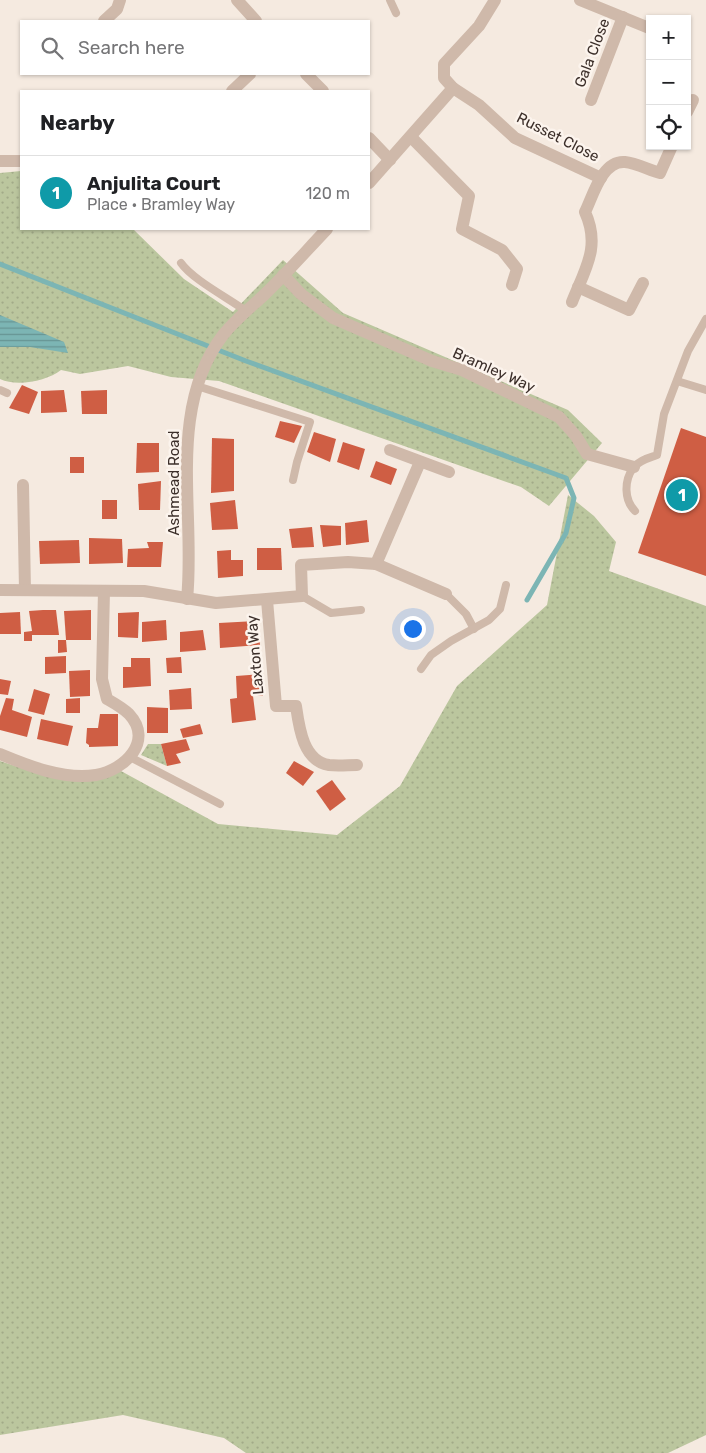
<!DOCTYPE html>
<html lang="en">
<head>
<meta charset="utf-8">
<style>
	:root { --surface:#fff; --page:#f2f2f2; --text:#202124; --muted:#757577; --line:#e0e0e0; --accent:#7c3aed }
	body { margin:0; font-family:Rubik,sans-serif; background:var(--page); color:var(--text) }
	.controls { position:absolute; right:15px; top:15px; display:grid; overflow:hidden; border-radius:0px; box-shadow:0 1px 4px #0004 }
	.controls button { width:45px; height:45px; display:grid; place-items:center; padding:0; border:0; border-bottom:1px solid var(--line); background:var(--surface); color:var(--text); font:25px sans-serif }
	.you { position:absolute; left:412px; top:628px; width:18px; height:18px; margin:-12px; border:4px solid #fff; border-radius:50%; background:#1a73e8; box-shadow:0 0 0 8px #1a73e833 }
	.badge { display:grid; place-items:center; width:32px; height:32px; border-radius:50%; background:var(--accent); color:#fff; font-size:16px; font-weight:700 }
	.pin { position:absolute; translate:-50% -50%; border:2px solid #fff; box-shadow:0 1px 5px #0006 }
	.list { margin:0; padding:0; list-style:none }
	h2 { display:flex; justify-content:space-between; align-items:center; height:65px; margin:0; padding:0 20px; font-size:21px }
	h2 small { font-size:16px; font-weight:400; color:var(--muted) }
	.list li { display:grid; grid-template-columns:32px 1fr auto; gap:15px; align-items:center; box-sizing:border-box; height:75px; padding:0 20px; border-top:1px solid var(--line) }
	.list b { display:block; font-size:19px; white-space:nowrap }
	.list p { margin:0; font-size:16px; white-space:nowrap; color:var(--muted) }
	.list em { font-size:16px; font-style:normal; color:var(--muted) }
	.icon { flex:none; width:28px; height:28px; fill:none; stroke:currentColor; stroke-width:2; stroke-linecap:round; stroke-linejoin:round }
	.map { position:relative; flex:none; width:706px; height:1453px; overflow:hidden }
	.search { position:absolute; background:var(--surface); box-shadow:0 1px 4px #0004; left:20px; top:20px; width:350px; height:55px; display:flex; align-items:center; gap:12px; box-sizing:border-box; padding:0 18px; border-radius:0px; color:var(--muted); font-size:19px }
	.panel { position:absolute; background:var(--surface); box-shadow:0 1px 4px #0004; left:20px; top:90px; width:350px; height:140px; border-radius:0px }
	.map>svg:first-child { display:block }
	.grass { fill:url(#grass-dots) }
	.water { fill:url(#water-rules) }
	.lines { fill:none; stroke-linecap:round; stroke-linejoin:round }
	.stream { stroke:#7cb5b4; stroke-width:5 }
	.building { fill:#cf5e44 }
	.lane { stroke:#cfb9aa; stroke-width:8 }
	.street { stroke:#cfb9aa; stroke-width:12 }
	.labels { text-anchor:middle; stroke-width:5; stroke-linejoin:round; paint-order:stroke }
	.street-label { font-size:15px; fill:#3c2f2a; stroke:#fcf4ed }
</style>
</head>
<body>
<div class="map">
<svg width="706" height="1453" viewBox="0 0 706 1453">
	<defs>
		<pattern id="grass-dots" width="8" height="8" patternUnits="userSpaceOnUse" patternTransform="scale(1.25)"><rect width="8" height="8" fill="#bbc69e"/><path d="M2 2h.1M6 6h.1" fill="none" stroke="#a2aa88" stroke-width="1.8" stroke-linecap="round"/></pattern>
		<pattern id="water-rules" width="6" height="5" patternUnits="userSpaceOnUse" patternTransform="scale(1.25)"><rect width="6" height="5" fill="#7cb5b4"/><path d="M0 2.5h6" fill="none" stroke="#679493"/></pattern>
	</defs>
	<rect width="100%" height="100%" fill="#f5eae0"/>
	<g class="grass">
		<path d="M21 171V229H133L184 279 233 312 283 260 343 313 568 410 602 443 549 506 521 487 219 381 171 377 128 366 80 374 61 370C47 381 17 387 0 379V173Z"/>
		<polygon points="568,495 594,516 616,542 609,571 706,606 706,1435 668,1453 246,1453 224,1438 123,1415 0,1435 0,761 46,776 121,771 218,824 337,835 400,786 457,686 547,605"/>
		<polygon points="148,744 161,744 167,766 141,755"/>
	</g>
	<polygon class="water" points="0,315 64,342 68,353 30,347 0,347"/>
	<g class="lines">
		<polyline class="stream" points="0,264 246,361 566,478 574,498 566,533 527,600"/>
	</g>
	<g class="building">
		<polygon points="22,385 38,392 29,414 9,408"/>
		<polygon points="64,390 67,412 41,413 41,391"/>
		<polygon points="107,390 107,414 82,414 81,391"/>
		<polygon points="280,421 302,426 294,443 275,437"/>
		<polygon points="681,428 706,437 706,576 638,553"/>
		<polygon points="314,432 336,439 330,462 307,452"/>
		<polygon points="212,438 234,439 234,491 211,493"/>
		<polygon points="343,442 365,449 359,470 337,462"/>
		<polygon points="137,443 159,443 159,472 136,473"/>
		<rect x="70" y="457" width="14" height="16"/>
		<polygon points="376,461 397,469 391,485 370,477"/>
		<polygon points="161,481 160,510 139,510 138,484"/>
		<rect x="102" y="500" width="15" height="19"/>
		<polygon points="235,500 238,529 212,530 210,503"/>
		<polygon points="367,520 369,542 346,545 345,523"/>
		<polygon points="320,525 341,526 341,545 323,547"/>
		<polygon points="312,527 314,547 292,548 289,529"/>
		<polygon points="89,538 122,539 123,563 89,564"/>
		<polygon points="79,540 80,563 40,564 39,541"/>
		<polygon points="147,542 163,542 161,567 127,567 128,549 149,548"/>
		<polygon points="257,548 281,548 282,570 257,570"/>
		<polygon points="231,550 231,560 243,560 243,576 218,578 217,551"/>
		<polygon points="43,610 56,610 59,635 32,635 32,641 24,641 24,632 32,631 29,611"/>
		<polygon points="91,610 91,640 66,640 64,611"/>
		<polygon points="20,612 21,634 0,634 0,613"/>
		<polygon points="139,612 138,638 118,637 118,613"/>
		<polygon points="166,620 167,640 142,642 142,622"/>
		<polygon points="258,621 260,645 220,648 219,623"/>
		<polygon points="203,630 206,650 180,652 180,632"/>
		<polygon points="58,640 66,640 67,652 58,653"/>
		<polygon points="66,656 66,673 45,674 45,657"/>
		<polygon points="181,657 182,673 167,673 166,658"/>
		<polygon points="131,658 150,658 151,686 123,688 123,667 131,667"/>
		<polygon points="90,670 90,696 70,697 69,671"/>
		<polygon points="261,674 263,696 253,696 256,720 232,723 230,699 237,698 236,676"/>
		<polygon points="0,679 11,681 8,695 0,694"/>
		<polygon points="191,688 192,709 170,710 169,690"/>
		<polygon points="34,689 50,694 44,715 28,711"/>
		<polygon points="6,698 14,699 12,710 32,717 27,737 0,730 0,716"/>
		<polygon points="80,698 80,713 66,713 66,699"/>
		<polygon points="147,707 168,708 168,733 147,733"/>
		<polygon points="100,714 118,714 118,746 89,747 89,745 86,743 87,728 98,728"/>
		<polygon points="41,719 73,726 68,746 37,739"/>
		<polygon points="200,724 203,734 183,738 180,729"/>
		<polygon points="186,739 190,750 176,754 181,763 167,766 161,744"/>
		<polygon points="294,761 314,772 303,786 286,773"/>
		<polygon points="332,780 346,799 330,811 316,791"/>
	</g>
	<g class="lines">
		<g class="lane">
			<polyline points="390,0 396,13"/>
			<path d="M181 263C192 279 228 298 246 311"/>
			<polyline points="677,381 706,390"/>
			<polyline points="197,386 310,422 297,462 293,480"/>
			<polyline points="0,390 7,393"/>
			<path d="M635 511C624 500 624 481 633 468 639 460 649 458 657 455L664 414 688 351 706 319"/>
			<polyline points="446,594 466,614 474,629"/>
			<polyline points="302,596 331,613 361,610"/>
			<polyline points="421,669 431,655 451,641 489,620 500,609 506,585"/>
			<polyline points="130,757 220,804"/>
		</g>
		<g class="street">
			<polyline points="237,0 256,21"/>
			<polyline points="495,0 479,26 444,64 444,78 453,88 479,105 515,138 601,178"/>
			<polyline points="580,0 649,28"/>
			<polyline points="104,21 117,9 120,0"/>
			<polyline points="306,74 323,91"/>
			<polyline points="232,91 250,74"/>
			<polyline points="591,100 623,17"/>
			<polyline points="687,112 693,100"/>
			<polyline points="411,137 469,196 462,229 502,250 517,269 512,285"/>
			<polyline points="369,138 390,160"/>
			<polyline points="0,161 21,161"/>
			<polyline points="369,183 453,88"/>
			<polyline points="283,275 301,294 333,318 432,361 462,370 559,417 576,436 587,454 634,467"/>
			<polyline points="578,287 629,310 643,283"/>
			<path d="M572 302C585 269 601 247 585 212 593 196 602 160 625 162 636 163 649 170 660 173L672 146"/>
			<polyline points="390,450 449,472"/>
			<polyline points="23,485 25,590"/>
			<polyline points="376,564 420,462"/>
			<polyline points="0,590 144,591 216,603 302,596 301,565 348,562 376,564 446,594"/>
			<path d="M187 599C196 514 166 409 223 335 235 320 250 308 264 295 286 274 306 251 327 229"/>
			<path d="M267 600 276 706H296C299 727 303 761 329 765 338 766 348 765 357 765"/>
			<path d="M0 754C29 766 63 780 96 775 125 770 154 741 129 714 123 708 114 703 107 699L102 679 104 591"/>
		</g>
	</g>
	<g class="labels">
		<g class="street-label">
			<text transform="translate(592 53) rotate(-69)" y="5">Gala Close</text>
			<text transform="translate(558 137) rotate(27)" y="5">Russet Close</text>
			<text transform="translate(494 370) rotate(24)" y="5">Bramley Way</text>
			<text transform="translate(174 483) rotate(-90)" y="5">Ashmead Road</text>
			<text transform="translate(255 655) rotate(-95)" y="5">Laxton Way</text>
		</g>
	</g>
</svg>
<div class="controls">
<button>+</button>
<button>−</button>
<button><svg class="icon" aria-label="locate" viewBox="0 0 24 24"><circle cx="12" cy="12" r="6"/><path d="M12 2v4M12 18v4M2 12h4M18 12h4"/></svg></button>
</div>
<div class="you"></div>
<div class="pin badge" style="left:682px;top:495px;background:#0f9aa8">1</div>
<div class="search"><svg class="icon" aria-label="search" viewBox="0 0 24 24"><circle cx="10" cy="10" r="6"/><path d="M15 15l6 6"/></svg>Search here</div>
<section class="panel">
<h2>Nearby<small></small></h2>
<ul class="list">
<li><span class="badge" style="background:#0f9aa8">1</span><div><b>Anjulita Court</b><p>Place · Bramley Way</p></div><em>120 m</em></li>
</ul>
</section>
</div>
</body>
</html>
